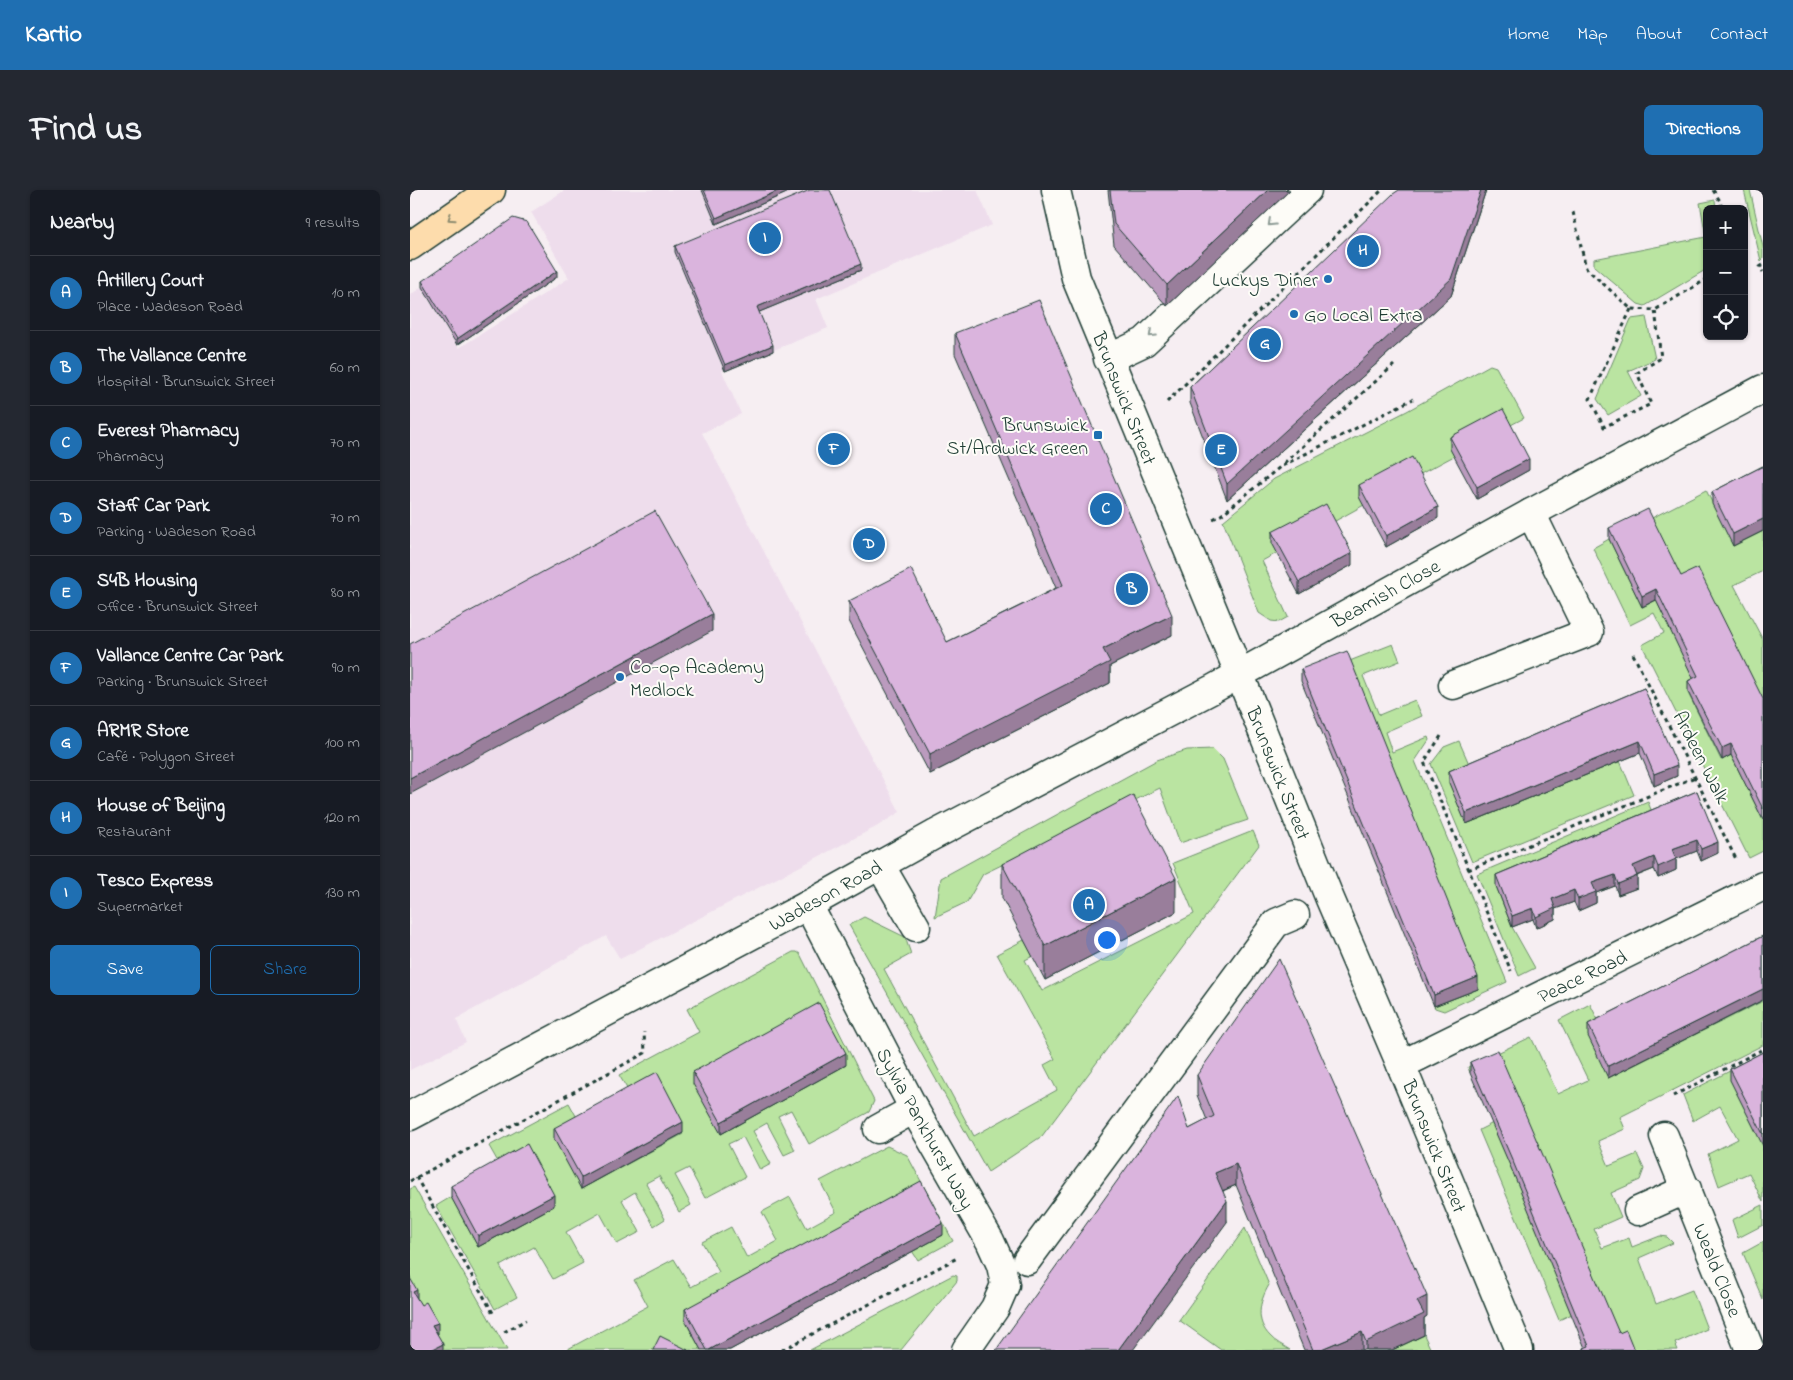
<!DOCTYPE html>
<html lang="en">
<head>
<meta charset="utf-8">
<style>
	:root { --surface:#171b24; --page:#242831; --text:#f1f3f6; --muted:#9ea1a6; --line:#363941; --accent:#1f6fb2 }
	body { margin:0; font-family:"Indie Flower",sans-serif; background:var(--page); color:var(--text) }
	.controls { position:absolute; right:15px; top:15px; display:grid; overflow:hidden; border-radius:8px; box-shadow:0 1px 4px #0004 }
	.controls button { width:45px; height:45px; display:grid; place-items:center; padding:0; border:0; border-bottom:1px solid var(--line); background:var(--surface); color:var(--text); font:25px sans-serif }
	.you { position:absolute; left:696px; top:749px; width:18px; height:18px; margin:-12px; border:4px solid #fff; border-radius:50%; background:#1a73e8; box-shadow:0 0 0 8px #1a73e833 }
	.badge { display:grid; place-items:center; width:32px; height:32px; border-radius:50%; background:var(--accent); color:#fff; font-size:16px; font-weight:700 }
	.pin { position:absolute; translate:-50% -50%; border:2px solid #fff; box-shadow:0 1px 5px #0006 }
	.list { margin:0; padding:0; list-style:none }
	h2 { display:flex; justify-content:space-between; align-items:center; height:65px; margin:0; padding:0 20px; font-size:21px }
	h2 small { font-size:16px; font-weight:400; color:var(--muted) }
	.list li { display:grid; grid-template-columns:32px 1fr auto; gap:15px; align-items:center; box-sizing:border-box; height:75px; padding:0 20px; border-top:1px solid var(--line) }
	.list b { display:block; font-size:19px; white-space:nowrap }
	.list p { margin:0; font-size:16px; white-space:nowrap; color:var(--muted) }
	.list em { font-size:16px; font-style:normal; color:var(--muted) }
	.actions { display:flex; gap:10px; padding:15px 20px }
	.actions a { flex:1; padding:11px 0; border:1px solid var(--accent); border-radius:8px; text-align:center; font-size:18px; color:var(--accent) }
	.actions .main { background:var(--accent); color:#fff }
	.icon { flex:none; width:28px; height:28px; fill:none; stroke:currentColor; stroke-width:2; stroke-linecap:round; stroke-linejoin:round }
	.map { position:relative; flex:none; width:1353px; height:1160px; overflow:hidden; border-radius:8px }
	header { display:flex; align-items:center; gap:30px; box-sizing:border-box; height:70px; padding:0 25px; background:var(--accent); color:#fff }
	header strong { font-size:24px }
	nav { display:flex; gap:28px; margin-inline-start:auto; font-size:18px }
	.intro { display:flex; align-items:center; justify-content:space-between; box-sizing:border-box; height:120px; padding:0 30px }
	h1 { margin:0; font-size:35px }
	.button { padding:12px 22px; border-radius:8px; background:var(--accent); color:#fff; font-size:18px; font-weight:700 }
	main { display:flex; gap:30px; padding:0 30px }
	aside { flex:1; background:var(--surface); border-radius:8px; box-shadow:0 1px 4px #0004 }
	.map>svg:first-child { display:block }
	.built { fill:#eeddec }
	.green { fill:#bae4a1; stroke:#6c906a }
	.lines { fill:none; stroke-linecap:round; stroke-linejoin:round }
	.minor-casing { stroke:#1f3d34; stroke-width:31 }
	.highway-casing { stroke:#1f3d34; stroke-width:31 }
	.path { stroke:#1f3d34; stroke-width:3; stroke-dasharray:4 4; stroke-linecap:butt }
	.minor { stroke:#fdfcf7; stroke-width:28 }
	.highway { stroke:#fddcac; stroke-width:28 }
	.wall { fill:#bb9bbe; stroke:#1f3d34 }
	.shaded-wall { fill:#997e9b; stroke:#1f3d34 }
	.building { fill:#dab4dd; stroke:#1f3d34 }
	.oneway { stroke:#8e8c70 }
	.oneway2 { stroke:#8e9c96 }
	.poi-dot { fill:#1f6fb2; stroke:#fdfcf7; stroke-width:2 }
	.labels { text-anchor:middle; stroke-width:4; stroke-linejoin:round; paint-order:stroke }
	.poi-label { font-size:20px; fill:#1f3d34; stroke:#fdfcf7; text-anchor:end }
	.street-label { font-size:20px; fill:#1f3d34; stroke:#fdfcf7 }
</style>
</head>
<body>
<header>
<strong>Kartio</strong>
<nav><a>Home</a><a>Map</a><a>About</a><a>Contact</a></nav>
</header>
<div class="intro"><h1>Find us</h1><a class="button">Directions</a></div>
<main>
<aside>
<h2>Nearby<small>9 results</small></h2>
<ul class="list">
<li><span class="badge">A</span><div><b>Artillery Court</b><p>Place · Wadeson Road</p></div><em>10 m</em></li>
<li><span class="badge">B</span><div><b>The Vallance Centre</b><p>Hospital · Brunswick Street</p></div><em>60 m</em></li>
<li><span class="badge">C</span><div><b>Everest Pharmacy</b><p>Pharmacy</p></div><em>70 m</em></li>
<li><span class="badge">D</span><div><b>Staff Car Park</b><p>Parking · Wadeson Road</p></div><em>70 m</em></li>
<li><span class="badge">E</span><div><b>S4B Housing</b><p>Office · Brunswick Street</p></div><em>80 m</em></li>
<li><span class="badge">F</span><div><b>Vallance Centre Car Park</b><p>Parking · Brunswick Street</p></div><em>90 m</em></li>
<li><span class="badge">G</span><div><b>ARMR Store</b><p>Café · Polygon Street</p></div><em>100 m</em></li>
<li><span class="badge">H</span><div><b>House of Beijing</b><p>Restaurant</p></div><em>120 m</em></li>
<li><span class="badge">I</span><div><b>Tesco Express</b><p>Supermarket</p></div><em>130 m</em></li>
</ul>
<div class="actions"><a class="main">Save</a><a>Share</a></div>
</aside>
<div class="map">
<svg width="1353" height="1160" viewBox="0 0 1353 1160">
	<rect width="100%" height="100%" fill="#f6eef2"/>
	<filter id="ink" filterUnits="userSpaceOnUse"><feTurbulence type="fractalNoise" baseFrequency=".02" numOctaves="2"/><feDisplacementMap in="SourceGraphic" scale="10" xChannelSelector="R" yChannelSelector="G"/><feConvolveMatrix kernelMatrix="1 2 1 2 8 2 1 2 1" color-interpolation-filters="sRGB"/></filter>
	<g filter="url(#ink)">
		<polygon class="built" points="155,0 567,0 582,35 406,109 418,138 312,181 331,224 292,243 490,622 466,637 210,769 196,746 46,829 56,852 0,880 0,105 12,97 49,158 159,88 121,22"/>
		<g class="green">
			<polygon points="1334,0 1340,0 1353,57 1353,69 1351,71"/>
			<polygon points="1305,10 1306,19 1297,19 1297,79 1235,116 1228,114 1184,76 1184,69 1296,47 1290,13"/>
			<polygon points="1236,127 1245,169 1218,181 1231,206 1198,225 1187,209 1221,129"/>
			<path d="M1080 175 1086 177 1114 228 1097 237 1040 258 1044 266C979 300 916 337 852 371L878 427 869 432 861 431 849 423 813 331 864 289 997 221Z"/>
			<polygon points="1296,300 1323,355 1353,341 1353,381 1324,395 1353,450 1353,521 1271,398 1238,330"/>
			<polygon points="1199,349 1232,417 1246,410 1288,497 1278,503 1311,570 1321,565 1353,630 1353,661 1339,668 1232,455 1254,443 1244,423 1220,435 1183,358"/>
			<polygon points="983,454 990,471 953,486 969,525 1005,510 1012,526 975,542 982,562 1018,547 1019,550 1005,571 1097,792 1034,821 1025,818 1024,816 1067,799 937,472"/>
			<polygon points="1049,551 1063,583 1056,634 1210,571 1224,605 1062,672 1021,574 1034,557"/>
			<polygon points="803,559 813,569 838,630 770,653 750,598 573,684 557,712 525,727 531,688 747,570 777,560"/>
			<polygon points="1238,612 1245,630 1086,696 1102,737 1125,778 1109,786 1067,684"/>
			<polygon points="843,641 849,655 632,946 578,982 439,735 454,727 495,747 501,764 474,779 564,946 647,900 634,875 645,869 587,764 614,750 623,766 615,770 632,801 784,724 763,673"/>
			<polygon points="383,762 387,762 390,764 464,911 459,922 399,954 381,920 368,926 385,960 374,965 357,933 343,941 361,974 350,980 333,947 318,954 335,987 295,1008 279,978 265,985 281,1015 269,1022 249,986 236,993 255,1029 244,1036 225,1002 212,1010 230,1042 207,1054 190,1023 156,1042 173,1073 143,1089 124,1057 90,1076 107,1107 85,1119 26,1016 41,1007 68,1057 92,979 79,956 159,913 171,935 171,999 273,944 222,907 209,885 289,842 277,819"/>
			<polygon points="1353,811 1353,855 1210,927 1215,939 1188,951 1199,976 1227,964 1234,979 1230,990 1201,1003 1211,1027 1184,1039 1192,1058 1219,1048 1222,1057 1250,1046 1257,1047 1263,1053 1229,1068 1246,1114 1282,1100 1297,1139 1265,1153 1268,1160 1220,1160 1209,1154 1088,871 1060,883 1058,877 1121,847 1148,904 1178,890 1149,830 1180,814 1192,838 1198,888"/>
			<polygon points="1353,864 1353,1012 1339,983 1309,996 1298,964 1328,949 1310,916 1283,931 1273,905"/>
			<polygon points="1083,933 1162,1124 1149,1130 1069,940"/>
			<polygon points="477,956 497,965 543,1051 508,1070 502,1061 533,1044 275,1131 291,1160 156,1160 238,1116 224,1090 264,1069 281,1097 309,1082 292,1052 321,1037 337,1068 368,1051 352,1022 380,1007 397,1038 426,1022 410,991"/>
			<polygon points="4,997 97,1160 30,1160 0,1099 0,999"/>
			<polygon points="1353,1015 1353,1035 1328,1048 1322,1030"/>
			<path d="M835 1038 859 1095C849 1112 845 1131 860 1146 865 1152 874 1156 880 1160H811L769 1130Z"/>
			<polygon points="1353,1052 1353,1110 1333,1063"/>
			<polygon points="543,1085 547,1086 547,1091 491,1160 400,1160"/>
			<polygon points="1014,1145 1021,1160 982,1160"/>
		</g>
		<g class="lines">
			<g class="minor-casing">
				<g id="minor">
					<polyline points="646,0 666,88 829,483 920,709 991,875 1109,1160"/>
					<polyline points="698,169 734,152 897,0"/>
					<polyline points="1043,495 1179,442 1121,323"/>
					<polyline points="470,675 506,737"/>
					<polyline points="398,715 504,919 580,1051 591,1075 595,1095 585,1118 556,1160"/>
					<polyline points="991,875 1353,696"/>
					<polyline points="0,926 398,715 524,645 801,500 1121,323 1353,199"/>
					<polyline points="468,939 504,919"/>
					<polyline points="1254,946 1340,1160"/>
					<polyline points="1228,1021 1277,999"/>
					<polyline points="617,1070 866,733 885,725"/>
				</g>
			</g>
			<g class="highway-casing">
				<polyline id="highway" points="0,56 81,0"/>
			</g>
			<g class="path">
				<polyline points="1303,0 1310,11 1312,19"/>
				<polyline points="1163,22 1176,78 1221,119 1245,120 1297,89"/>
				<polyline points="1353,75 1350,77 1353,82"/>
				<polyline points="1221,119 1180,209 1194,237 1241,214 1227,183 1251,168 1245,120"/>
				<polyline points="757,212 972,0"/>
				<polyline points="874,273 984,175"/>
				<polyline points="803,329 811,325 870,277 1003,209"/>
				<polyline points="1223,464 1326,669"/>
				<polyline points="1031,546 1014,572 1101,781"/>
				<polyline points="1058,680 1285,587"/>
				<polyline points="1263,906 1353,859"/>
				<polyline points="6,987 83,1123"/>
				<polyline points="0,991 235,863 234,842"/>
				<polyline points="94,1142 116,1130"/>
				<polyline points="372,1160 549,1067"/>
			</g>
			<use href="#minor" class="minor"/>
			<use href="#highway" class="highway"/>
		</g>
		<g class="wall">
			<polygon points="292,0 381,0 381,1 306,34"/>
			<polygon points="698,0 880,0 757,116 704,55"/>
			<polygon points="989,0 1076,0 1041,106 817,310 780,213 780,197"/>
			<polygon points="265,56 451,80 349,122 363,161 315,181 265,62"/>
			<polygon points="147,87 47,155 12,97 12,91"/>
			<polygon points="545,143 762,445 700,476 700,493 520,584 439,431 439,411 537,452 646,398 545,164"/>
			<polygon points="1040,247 1119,280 1067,309 1040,259"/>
			<polygon points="1353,276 1353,341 1323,356 1302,314 1302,302"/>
			<polygon points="949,295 1028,328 976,357 949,307"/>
			<polygon points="1199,338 1271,386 1353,509 1353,630 1321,565 1312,570 1278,502 1278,491 1283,488 1246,410 1232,417 1199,349"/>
			<polygon points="862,342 942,375 889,404 862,353"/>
			<polygon points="891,479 1068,799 1024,816 891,491"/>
			<polygon points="1234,498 1267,586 1244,596 1230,563 1056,634 1039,593 1039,581"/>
			<polygon points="1287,601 1308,663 1291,671 1287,661 1266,669 1266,680 1248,688 1244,679 1227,686 1227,698 1208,705 1205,696 1186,703 1186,713 1168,721 1164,712 1145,719 1145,729 1126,738 1123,729 1102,737 1086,696 1086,685"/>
			<polygon points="592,674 766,722 635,790 592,708"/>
			<polygon points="1353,746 1353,810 1198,888 1178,846 1178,834"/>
			<polygon points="1353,862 1353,956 1320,890 1320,879"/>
			<polygon points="1060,872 1209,1143 1224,1160 1174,1160 1174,1158 1175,1158 1104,985 1060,883"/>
			<polygon points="436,875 311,944 283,894 283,882"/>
			<polygon points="787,885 1017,1126 1014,1128 1014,1145 982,1160 894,1160 826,995 813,1001 817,1032 779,939 797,930 787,905"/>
			<polygon points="144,938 273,943 171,999 144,949"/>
			<polygon points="41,996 144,1016 68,1057 41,1007"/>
			<polygon points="533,1045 320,1160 291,1160 275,1130 275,1119"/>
		</g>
		<g class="shaded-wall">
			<polygon points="370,0 381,0 381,1 306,34 306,28"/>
			<polygon points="858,0 880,0 757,116 757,95"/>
			<polygon points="1071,0 1076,0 1041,106 817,310 817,294"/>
			<polygon points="451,74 451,80 347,123 347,117"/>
			<polygon points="147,81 147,87 47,155 47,149"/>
			<polygon points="363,155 363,161 315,181 315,175"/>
			<polygon points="1119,269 1119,280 1067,309 1067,297"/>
			<polygon points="1028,317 1028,328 976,357 976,346"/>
			<polygon points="1353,329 1353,341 1323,356 1323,344"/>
			<polygon points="942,363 942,375 889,404 889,392"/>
			<polygon points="1246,399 1246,410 1232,417 1232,406"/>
			<polygon points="302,424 302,441 0,604 0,588"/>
			<polygon points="762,425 762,445 700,476 700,493 520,584 520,564 693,459"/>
			<polygon points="1230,551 1230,563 1056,634 1056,623"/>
			<polygon points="1321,554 1321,565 1312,570 1312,558"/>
			<polygon points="1267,575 1267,586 1244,596 1244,584"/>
			<polygon points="1287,650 1287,661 1266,669 1266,680 1248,688 1248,677 1262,659"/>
			<polygon points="1308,652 1308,663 1291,671 1291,659"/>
			<polygon points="1244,667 1244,679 1223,687 1223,676"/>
			<polygon points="1205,685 1205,696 1186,703 1186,713 1168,721 1168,709 1182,693"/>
			<polygon points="1227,686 1227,698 1208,705 1208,694"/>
			<polygon points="766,688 766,722 635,790 635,756"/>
			<polygon points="1164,700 1164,712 1145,719 1145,729 1126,738 1126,727 1142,709"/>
			<polygon points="1123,718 1123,729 1102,737 1102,726"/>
			<polygon points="1068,787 1068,799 1024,816 1024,805"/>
			<polygon points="1353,799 1353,810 1198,888 1198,876"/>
			<polygon points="436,863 436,875 311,944 311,932"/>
			<polygon points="273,932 273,943 171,999 171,987"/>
			<polygon points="826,974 826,995 805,1004 805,983"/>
			<polygon points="144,1005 144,1016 68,1057 68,1046"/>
			<polygon points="817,1011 817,1032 723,1160 708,1160"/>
			<polygon points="533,1033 533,1045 320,1160 299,1160"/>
			<polygon points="7,1100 7,1112 3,1102"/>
			<polygon points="1017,1106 1017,1126 1014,1128 1014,1145 982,1160 956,1160 956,1152 1007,1111"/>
			<polygon points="28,1133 28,1144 22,1135"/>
			<polygon points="952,1142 952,1160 909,1160"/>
			<polygon points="33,1154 33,1160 21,1160"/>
		</g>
		<g class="building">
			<polygon points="294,0 370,0 306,28"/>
			<polygon points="400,0 420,0 451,74 347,117 363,155 315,175 265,56"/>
			<polygon points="700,0 858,0 757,95 704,34"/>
			<polygon points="989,0 1071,0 1041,89 817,294 780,197 983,4"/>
			<polygon points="103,28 117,32 147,81 47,149 12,91"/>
			<polygon points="629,110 762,425 693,459 700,472 520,564 439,411 501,379 537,452 653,395 545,143"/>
			<polygon points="1093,219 1119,269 1067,297 1040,247"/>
			<polygon points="1002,267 1028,317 976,346 949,295"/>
			<polygon points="1353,276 1353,329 1323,344 1302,302"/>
			<polygon points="916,314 942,363 889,392 862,342"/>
			<polygon points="1238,319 1271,386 1288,378 1353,509 1353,619 1321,554 1312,558 1278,491 1288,486 1246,399 1232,406 1199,338"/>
			<polygon points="245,321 302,424 0,588 0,454"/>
			<polygon points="937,461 1068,787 1024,805 891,479"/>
			<polygon points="1234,498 1267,575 1244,584 1230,551 1056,623 1039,581"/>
			<polygon points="1287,601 1308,652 1291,659 1287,650 1262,659 1266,669 1248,677 1244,667 1223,676 1227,686 1208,694 1205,685 1182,693 1186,702 1168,709 1164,700 1142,709 1145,718 1126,727 1123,718 1102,726 1086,685"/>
			<polygon points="723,605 766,688 635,756 592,674"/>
			<polygon points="1353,746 1353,799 1198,876 1178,834"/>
			<polygon points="869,769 1017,1106 1007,1111 1014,1124 956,1152 952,1142 909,1160 903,1160 826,974 805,983 817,1011 708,1160 586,1160 768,906 779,939 804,926 787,885"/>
			<polygon points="409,813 436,863 311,932 283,882"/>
			<polygon points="1088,860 1209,1143 1216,1140 1224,1160 1175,1160 1174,1158 1179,1156 1104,974 1060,872"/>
			<polygon points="1353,862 1353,944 1320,879"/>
			<polygon points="247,882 273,932 171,987 144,938"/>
			<polygon points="117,954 144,1005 68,1046 41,996"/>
			<polygon points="511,991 533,1033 299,1160 297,1160 275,1119"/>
			<polygon points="0,1088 7,1100 3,1102 11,1115 16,1112 28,1133 22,1135 33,1154 21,1160 0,1160"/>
			<polygon points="250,1146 278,1160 243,1160"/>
		</g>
		<defs><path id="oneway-chevron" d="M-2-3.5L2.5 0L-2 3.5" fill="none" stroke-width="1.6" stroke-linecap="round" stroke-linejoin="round" transform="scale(1.25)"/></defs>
		<use class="oneway" href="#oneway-chevron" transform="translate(41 28) rotate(145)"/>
		<g class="oneway2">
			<use href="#oneway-chevron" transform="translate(861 33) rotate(137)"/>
			<use href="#oneway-chevron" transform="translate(742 144) rotate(137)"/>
		</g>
	</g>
	<g class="poi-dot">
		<circle cx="918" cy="89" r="5"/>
		<circle cx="884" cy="124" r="5"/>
		<rect x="683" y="240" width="10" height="10" rx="2.5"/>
		<circle cx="210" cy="487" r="5"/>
	</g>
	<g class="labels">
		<g class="poi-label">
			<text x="908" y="96">Luckys Diner</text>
			<text x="894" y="131" text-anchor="start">Go Local Extra</text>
			<text x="678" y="241">Brunswick<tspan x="678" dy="23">St/Ardwick Green</tspan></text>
			<text x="220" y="483" text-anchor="start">Co-op Academy<tspan x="220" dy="23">Medlock</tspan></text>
		</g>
		<g class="street-label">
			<text transform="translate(715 208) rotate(68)" y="7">Brunswick Street</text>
			<text transform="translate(975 403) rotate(-29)" y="7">Beamish Close</text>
			<text transform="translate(1292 567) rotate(63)" y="7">Ardeen Walk</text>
			<text transform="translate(869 583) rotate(68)" y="7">Brunswick Street</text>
			<text transform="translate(415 705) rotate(-29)" y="7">Wadeson Road</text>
			<text transform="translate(1172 786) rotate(-26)" y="7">Peace Road</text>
			<text transform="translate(516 938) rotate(61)" y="7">Sylvia Pankhurst Way</text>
			<text transform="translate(1025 956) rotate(68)" y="7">Brunswick Street</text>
			<text transform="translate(1308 1080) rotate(68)" y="7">Weald Close</text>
		</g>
	</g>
</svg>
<div class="controls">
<button>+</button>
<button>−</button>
<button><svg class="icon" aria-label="locate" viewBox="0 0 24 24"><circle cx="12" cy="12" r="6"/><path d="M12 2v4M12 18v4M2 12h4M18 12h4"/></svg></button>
</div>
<div class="you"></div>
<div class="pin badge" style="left:679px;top:715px">A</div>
<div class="pin badge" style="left:722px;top:399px">B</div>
<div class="pin badge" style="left:696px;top:319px">C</div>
<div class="pin badge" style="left:459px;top:354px">D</div>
<div class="pin badge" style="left:811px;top:260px">E</div>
<div class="pin badge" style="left:424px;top:259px">F</div>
<div class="pin badge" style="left:855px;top:154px">G</div>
<div class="pin badge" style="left:953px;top:61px">H</div>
<div class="pin badge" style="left:355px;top:48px">I</div>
</div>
</main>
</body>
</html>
